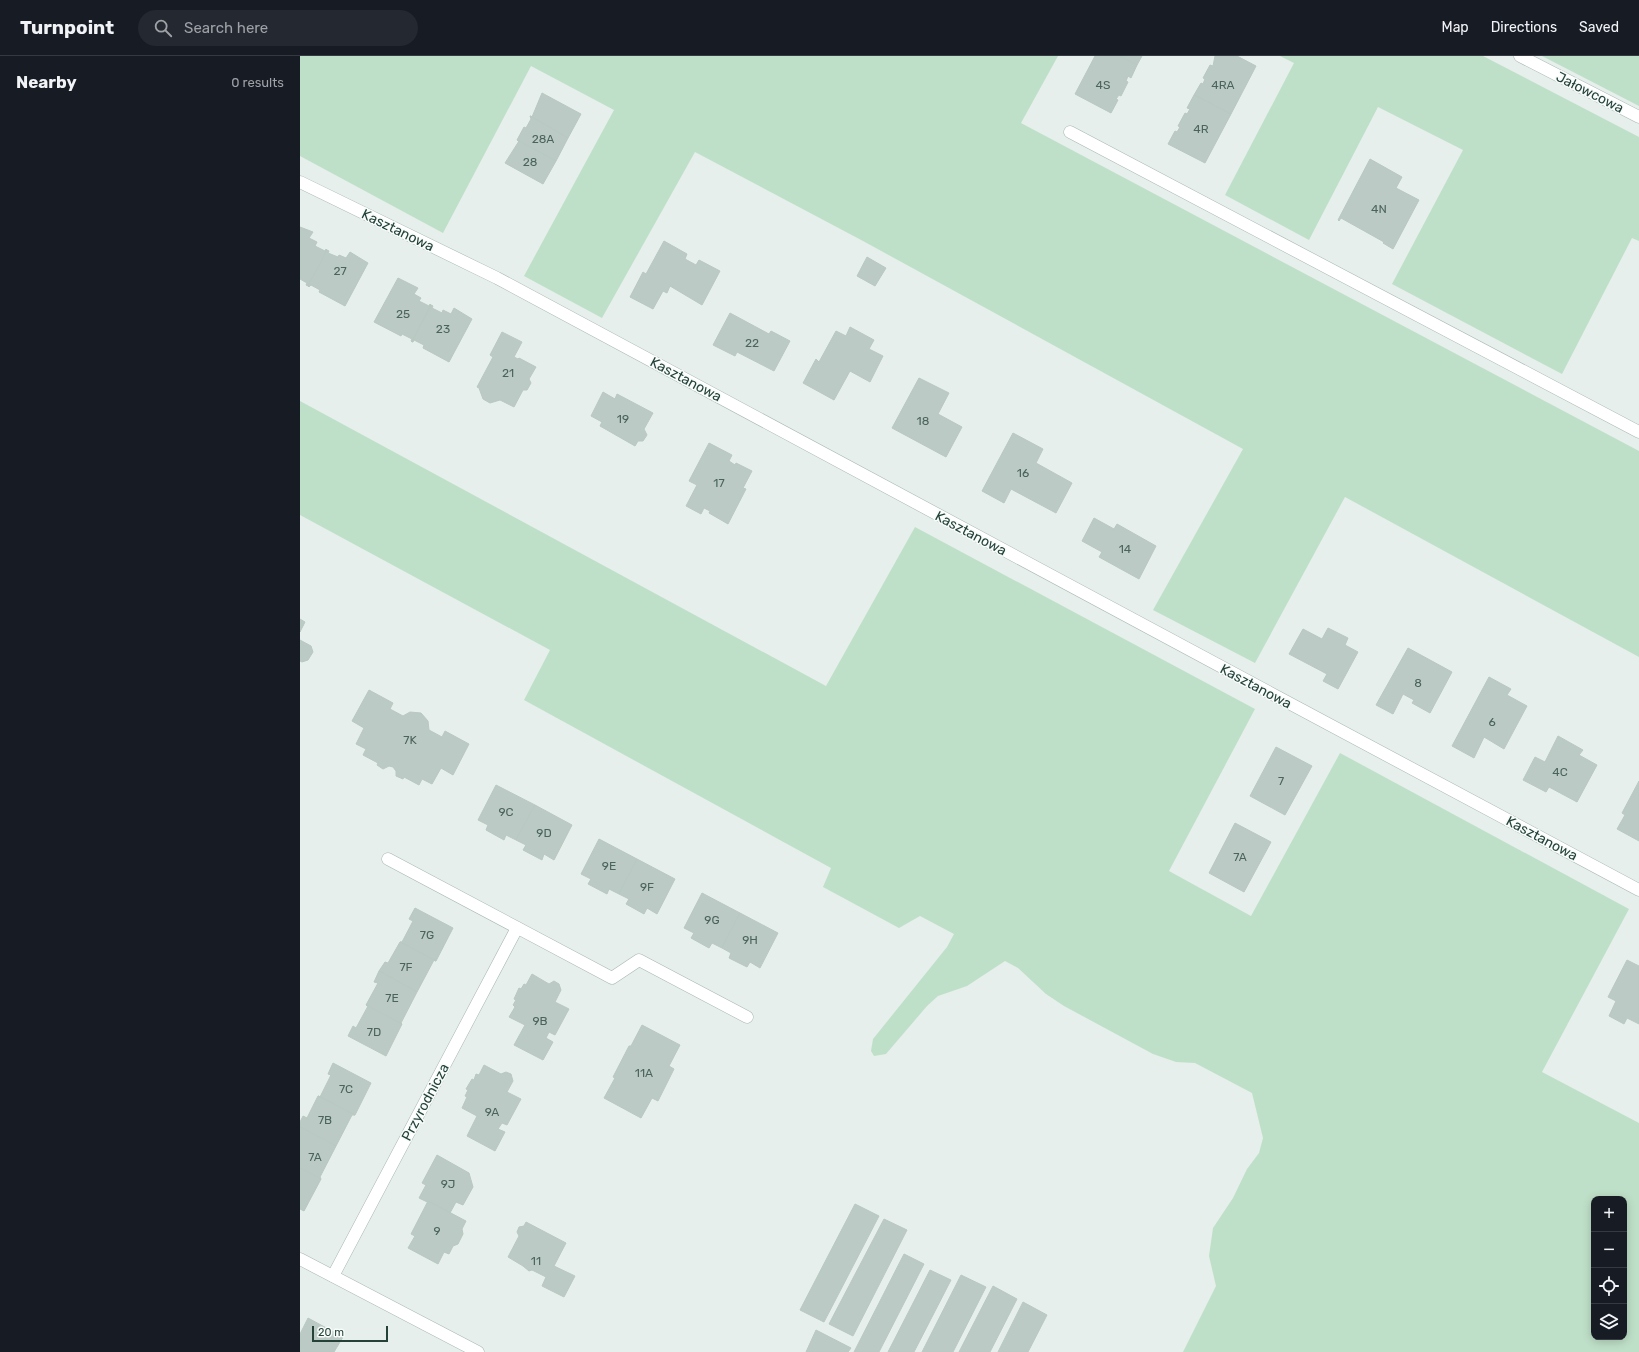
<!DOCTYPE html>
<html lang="en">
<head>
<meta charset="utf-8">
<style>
	:root { --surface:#171b24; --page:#242831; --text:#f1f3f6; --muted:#9ea1a6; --line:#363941 }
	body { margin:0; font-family:Rubik,sans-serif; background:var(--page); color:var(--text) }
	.controls { position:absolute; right:12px; bottom:12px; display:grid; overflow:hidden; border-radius:8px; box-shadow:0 2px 10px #0003 }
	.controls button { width:36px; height:36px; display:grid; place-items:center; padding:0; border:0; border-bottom:1px solid var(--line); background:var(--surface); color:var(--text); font:20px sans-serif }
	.scale { position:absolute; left:12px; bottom:10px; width:76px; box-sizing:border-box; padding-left:4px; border:2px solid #24423a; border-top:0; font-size:11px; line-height:14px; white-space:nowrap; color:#24423a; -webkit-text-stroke:3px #f7fbf9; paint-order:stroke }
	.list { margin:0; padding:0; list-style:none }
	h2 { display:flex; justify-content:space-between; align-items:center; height:52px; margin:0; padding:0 16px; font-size:17px }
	h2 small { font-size:13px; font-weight:400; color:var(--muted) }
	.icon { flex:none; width:22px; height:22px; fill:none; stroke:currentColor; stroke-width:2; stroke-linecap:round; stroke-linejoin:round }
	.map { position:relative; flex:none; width:1339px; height:1296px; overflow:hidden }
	header { display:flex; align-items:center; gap:24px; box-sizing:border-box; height:56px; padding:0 20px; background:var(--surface); border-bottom:1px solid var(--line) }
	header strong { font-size:19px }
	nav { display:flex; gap:22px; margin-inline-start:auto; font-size:14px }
	.search { width:280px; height:36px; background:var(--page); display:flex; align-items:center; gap:10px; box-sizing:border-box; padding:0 14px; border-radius:22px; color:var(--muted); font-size:15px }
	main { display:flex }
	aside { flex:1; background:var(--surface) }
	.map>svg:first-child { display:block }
	.green { fill:#bfe0c8; fill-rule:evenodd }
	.building { fill:#bbcac4; stroke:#b8c9c2 }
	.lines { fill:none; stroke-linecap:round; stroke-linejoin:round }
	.minor-casing { stroke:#a8b8b2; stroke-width:13 }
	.minor { stroke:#fff; stroke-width:12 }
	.labels { text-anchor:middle; stroke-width:3; stroke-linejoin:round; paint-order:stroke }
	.number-label { font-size:12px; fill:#4a645c }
	.street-label { font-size:14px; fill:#24423a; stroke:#f7fbf9 }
</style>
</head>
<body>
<header>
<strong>Turnpoint</strong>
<div class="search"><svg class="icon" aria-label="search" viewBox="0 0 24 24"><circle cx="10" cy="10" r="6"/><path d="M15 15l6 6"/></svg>Search here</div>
<nav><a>Map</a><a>Directions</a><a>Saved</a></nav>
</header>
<main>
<aside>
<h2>Nearby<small>0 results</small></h2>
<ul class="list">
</ul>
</aside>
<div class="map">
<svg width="1339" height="1296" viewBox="0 0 1339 1296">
	<rect width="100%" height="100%" fill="#e6efeb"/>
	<g class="green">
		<polygon points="0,0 758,0 721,67 1339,395 1339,601 1045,441 955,607 853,554 943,393 563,185 395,96 302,262 224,220 314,54 231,10 143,177 0,100"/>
		<polygon points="980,0 1183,0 1339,81 1339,185 1332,182 1262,318 1092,228 1163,94 1078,51 1009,184 925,139 994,7"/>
		<polygon points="1242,0 1339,0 1339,50"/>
		<path d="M0 345 526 630 615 471 955 653 869 815 951 860 1040 697 1329 853 1242 1016 1339 1067V1296H883L916 1230 909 1200 913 1172 933 1142 947 1113 959 1097 963 1082 952 1037 895 1007 876 1006 853 998 764 950 746 938 718 912 705 905 667 930 638 940 627 950 586 998 574 1000 571 995 573 983 647 891 654 878 620 860 599 872 523 831 531 812 224 644 250 594 0 459ZM1294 1143H1324V1281H1294Z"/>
	</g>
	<g class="building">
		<polygon points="795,0 820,0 837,9 831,22 828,20 826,25 828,26 821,40 819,39 816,43 818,44 811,57 775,38"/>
		<polygon points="820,0 842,0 837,9"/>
		<polygon points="915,0 937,0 956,10 931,58 894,39 901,27 903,28 905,23 903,22 910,9 913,10"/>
		<polygon points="242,37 281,58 268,82 230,60 232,61"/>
		<polygon points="894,39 931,58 905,107 868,88 875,75 877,76 880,71 878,70 885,57 887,58 890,53 887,52"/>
		<polygon points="230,60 268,82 256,105 217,84 224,71 226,72 231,63"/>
		<polygon points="217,84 256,105 243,128 205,107 219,85"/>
		<polygon points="1070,103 1102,121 1096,132 1119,144 1093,193 1083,187 1084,186 1041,162 1039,165 1038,164"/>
		<polygon points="0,171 13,176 9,182 17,186 15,190 25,195 26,193 27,194 8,230 6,229 7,227 0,223"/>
		<polygon points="364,185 387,198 385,203 396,209 399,204 420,215 402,249 370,230 367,237 363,235 353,253 330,241 343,216 346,218"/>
		<polygon points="27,194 29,195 28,197 38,201 39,199 46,202 50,196 68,207 45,250 19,236 20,234 11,229 9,231 8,230"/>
		<polygon points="567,201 586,212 575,230 557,220"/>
		<polygon points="98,222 118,232 114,238 121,242 119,245 129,250 130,248 131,249 112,286 111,285 112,283 102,278 101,280 74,266"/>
		<polygon points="131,249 133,250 132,252 142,257 143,254 151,258 154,252 172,263 149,306 123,292 124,289 114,284 113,286 112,286"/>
		<polygon points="430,257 469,278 471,275 490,285 474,315 437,296 435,300 413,289"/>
		<polygon points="550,271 574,284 569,293 583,300 570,326 550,315 534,344 503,327 516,303 519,306 536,275 546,280"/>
		<polygon points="202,276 222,286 214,301 218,303 219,302 236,311 229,323 231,327 227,334 223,334 214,351 200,344 190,347 183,343 179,332 177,331 193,301 190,299"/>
		<polygon points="619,322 649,337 638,358 662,371 646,401 592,372"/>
		<polygon points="303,336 315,343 317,338 353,357 344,373 347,379 343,385 338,385 335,390 300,370 302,366 291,360"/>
		<polygon points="713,377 743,393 736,407 772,427 756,457 711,433 704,447 682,435"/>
		<polygon points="409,387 432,399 429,405 435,409 436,407 452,415 443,432 446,433 428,468 409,457 410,455 404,452 401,458 386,450 397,429 389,425"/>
		<polygon points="794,462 814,473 817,468 856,490 839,523 799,501 802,496 782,485"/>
		<polygon points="0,563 5,566 0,576"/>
		<polygon points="1028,572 1048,582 1045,589 1058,596 1038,633 1023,625 1027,618 989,598 1003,573 1022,583"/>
		<polygon points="0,584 11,590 13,596 8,604 2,606 0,605"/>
		<polygon points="1108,592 1152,616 1130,657 1112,647 1114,644 1103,638 1093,658 1076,649"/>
		<polygon points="1189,621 1211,633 1207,639 1227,650 1204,693 1184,681 1174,702 1152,690"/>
		<polygon points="69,634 93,647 90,653 103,660 110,656 121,657 128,665 129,674 142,681 145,675 169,688 153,719 141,712 132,728 122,723 119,729 104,721 103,723 96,720 96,715 93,711 89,710 83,713 77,709 78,707 63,699 66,693 56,688 64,672 52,665"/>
		<polygon points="1258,680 1283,694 1279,699 1297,709 1277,746 1249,731 1246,736 1223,724 1235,701 1245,706"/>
		<polygon points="976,691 1012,710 985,759 950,740"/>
		<polygon points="1339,725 1339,785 1317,773 1325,759 1322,757"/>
		<polygon points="196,729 235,749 216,784 206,779 204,784 186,774 188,769 178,764"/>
		<polygon points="235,749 272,769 254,804 244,798 242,804 223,794 226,789 216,784"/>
		<polygon points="935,767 971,786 944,836 909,817"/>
		<polygon points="299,783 337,803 319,838 309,833 307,838 288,828 291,823 281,818"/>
		<polygon points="337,803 375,823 357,858 347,852 344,858 326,848 329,843 319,838"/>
		<polygon points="402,837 440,857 422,892 412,887 409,892 391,882 394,877 384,872"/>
		<polygon points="115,852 153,872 136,905 100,886 102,886 113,865 109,863"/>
		<polygon points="440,857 478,877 460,912 450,906 447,911 429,902 431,897 422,892"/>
		<polygon points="100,886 136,905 134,904 117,936 79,915 85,906 88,907"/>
		<polygon points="1327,904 1339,910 1339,968 1327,962 1324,968 1309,960 1316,945 1308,941"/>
		<polygon points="79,915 117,936 101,967 102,968 66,949 78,927 74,926"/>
		<polygon points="232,918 249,928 254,925 259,928 261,934 255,946 269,953 255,979 249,976 246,982 253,986 243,1004 214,989 225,969 209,961 215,951 213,949 216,944 214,943 219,932 221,933 224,928 226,929"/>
		<polygon points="66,949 102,968 86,1000 48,980 53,970 56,972 68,950"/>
		<polygon points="342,969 380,989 369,1010 374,1013 358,1045 352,1042 341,1062 304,1042 315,1022 313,1021 329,990 331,990"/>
		<polygon points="33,1007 71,1027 55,1059 18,1040 20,1041 31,1019 28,1018"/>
		<polygon points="184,1009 201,1018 206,1016 211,1018 213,1025 207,1036 221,1043 207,1069 202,1067 198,1073 205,1076 195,1095 167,1080 177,1060 162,1052 167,1041 165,1040 168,1034 166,1033 172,1023 174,1024 176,1018 179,1019"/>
		<polygon points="18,1040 55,1059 52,1059 36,1090 0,1071 0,1066 3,1060 7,1062"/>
		<polygon points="0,1071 36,1090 20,1121 21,1123 0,1112"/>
		<polygon points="137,1099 169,1117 173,1131 163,1149 156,1146 150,1157 119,1142 126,1129 122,1127"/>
		<polygon points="0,1112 21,1123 4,1155 0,1153"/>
		<polygon points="128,1145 166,1165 162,1173 163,1178 158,1188 153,1190 149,1198 144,1196 138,1208 108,1192 115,1180 111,1178"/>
		<polygon points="555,1148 579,1160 524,1266 500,1254"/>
		<polygon points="584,1163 607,1174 553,1280 529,1268"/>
		<polygon points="226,1166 266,1187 254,1210 275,1220 264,1241 242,1230 246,1221 232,1214 229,1215 223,1210 208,1201 219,1180 217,1176 219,1171 224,1170"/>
		<polygon points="604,1198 624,1208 579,1296 554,1296"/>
		<polygon points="630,1214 651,1224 614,1296 588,1296"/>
		<polygon points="661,1219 686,1231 653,1296 622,1296"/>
		<polygon points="693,1230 717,1243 690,1296 659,1296"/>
		<polygon points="723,1246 747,1259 728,1296 698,1296"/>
		<polygon points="8,1262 43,1281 34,1296 0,1296 0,1278"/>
		<polygon points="516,1274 551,1292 548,1296 506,1296"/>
	</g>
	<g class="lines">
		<g class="minor-casing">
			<g id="minor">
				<polyline points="1220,0 1339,61"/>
				<polyline points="770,76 1339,376"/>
				<polyline points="0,126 197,222 974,639 1339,834"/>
				<polyline points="88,803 312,922 339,904 447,961"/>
				<polyline points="0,1203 178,1296"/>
				<polyline points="33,1220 217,872"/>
			</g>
		</g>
		<use href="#minor" class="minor"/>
	</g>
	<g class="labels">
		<g class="number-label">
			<text x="803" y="33">4S</text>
			<text x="923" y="33">4RA</text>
			<text x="901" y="77">4R</text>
			<text x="243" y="87">28A</text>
			<text x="230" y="110">28</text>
			<text x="1079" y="157">4N</text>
			<text x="40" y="219">27</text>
			<text x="103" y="262">25</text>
			<text x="143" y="277">23</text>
			<text x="452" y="291">22</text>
			<text x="208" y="321">21</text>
			<text x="323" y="367">19</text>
			<text x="623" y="369">18</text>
			<text x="723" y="421">16</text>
			<text x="419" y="431">17</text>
			<text x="825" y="497">14</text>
			<text x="1118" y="631">8</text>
			<text x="1192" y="670">6</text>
			<text x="110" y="688">7K</text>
			<text x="1260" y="720">4C</text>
			<text x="981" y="729">7</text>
			<text x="206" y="760">9C</text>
			<text x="244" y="781">9D</text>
			<text x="940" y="805">7A</text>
			<text x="309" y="814">9E</text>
			<text x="347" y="835">9F</text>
			<text x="412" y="868">9G</text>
			<text x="127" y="883">7G</text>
			<text x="450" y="888">9H</text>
			<text x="106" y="915">7F</text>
			<text x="92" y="946">7E</text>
			<text x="240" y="969">9B</text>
			<text x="74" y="980">7D</text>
			<text x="344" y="1021">11A</text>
			<text x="46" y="1037">7C</text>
			<text x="192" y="1060">9A</text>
			<text x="25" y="1068">7B</text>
			<text x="15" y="1105">7A</text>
			<text x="148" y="1132">9J</text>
			<text x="137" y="1179">9</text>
			<text x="236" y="1209">11</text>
		</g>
		<g class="street-label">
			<text transform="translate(1290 36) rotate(27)" y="5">Jałowcowa</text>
			<text transform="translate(98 174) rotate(26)" y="5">Kasztanowa</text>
			<text transform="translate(386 323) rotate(28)" y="5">Kasztanowa</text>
			<text transform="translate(671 477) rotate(28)" y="5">Kasztanowa</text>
			<text transform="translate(956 630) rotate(28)" y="5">Kasztanowa</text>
			<text transform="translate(1242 782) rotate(28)" y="5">Kasztanowa</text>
			<text transform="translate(125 1046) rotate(-62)" y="5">Przyrodnicza</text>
		</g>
	</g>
</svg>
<div class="controls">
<button>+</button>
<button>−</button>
<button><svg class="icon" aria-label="locate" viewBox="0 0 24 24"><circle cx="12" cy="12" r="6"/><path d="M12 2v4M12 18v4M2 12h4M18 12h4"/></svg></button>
<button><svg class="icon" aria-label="layers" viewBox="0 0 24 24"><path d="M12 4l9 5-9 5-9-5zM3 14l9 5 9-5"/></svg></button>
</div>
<div class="scale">20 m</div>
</div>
</main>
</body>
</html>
